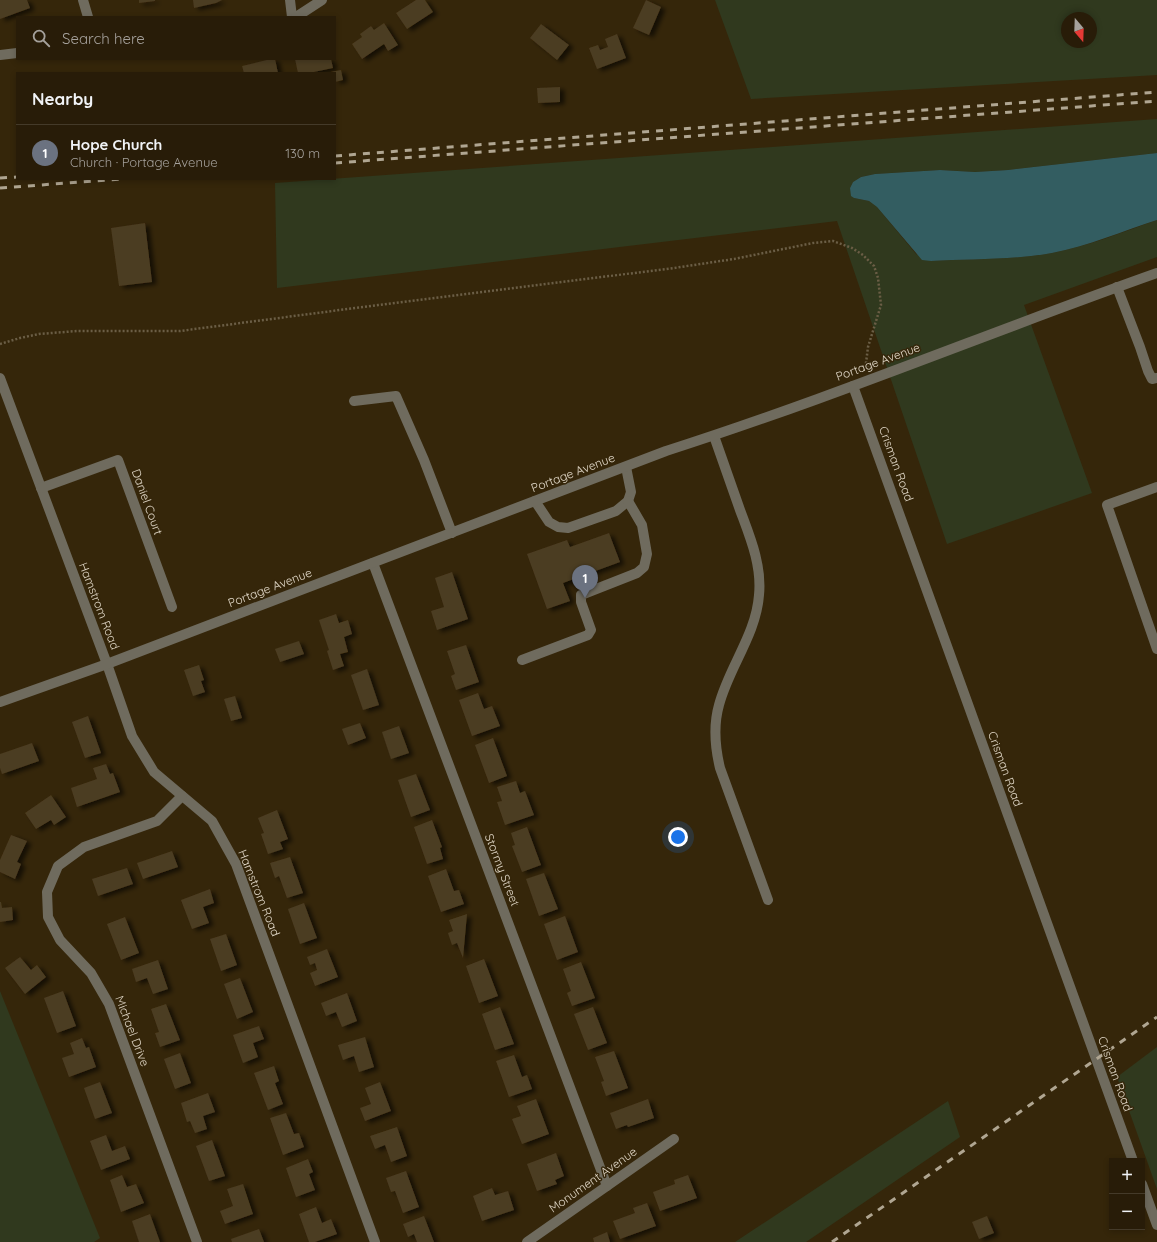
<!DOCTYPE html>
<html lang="en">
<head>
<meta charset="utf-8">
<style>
	:root { --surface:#281c08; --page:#342916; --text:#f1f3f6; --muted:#a5a19c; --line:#443a29; --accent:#5eceb8 }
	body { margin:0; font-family:Quicksand,sans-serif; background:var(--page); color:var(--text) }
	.controls { position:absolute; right:12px; bottom:12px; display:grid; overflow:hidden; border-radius:0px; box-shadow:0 2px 6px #0003 }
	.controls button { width:36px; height:36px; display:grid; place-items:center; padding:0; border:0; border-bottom:1px solid var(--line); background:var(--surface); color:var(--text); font:20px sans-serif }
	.compass { position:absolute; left:1061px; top:12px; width:36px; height:36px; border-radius:50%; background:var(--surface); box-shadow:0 2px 6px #0003; rotate:161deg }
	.you { position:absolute; left:678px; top:837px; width:14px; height:14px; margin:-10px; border:3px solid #fff; border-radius:50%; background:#1a73e8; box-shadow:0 0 0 6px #1a73e833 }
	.badge { display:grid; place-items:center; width:26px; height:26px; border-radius:50%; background:var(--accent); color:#fff; font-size:13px; font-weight:700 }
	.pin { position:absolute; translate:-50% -33px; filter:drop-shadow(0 1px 2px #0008) }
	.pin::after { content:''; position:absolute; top:21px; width:14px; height:12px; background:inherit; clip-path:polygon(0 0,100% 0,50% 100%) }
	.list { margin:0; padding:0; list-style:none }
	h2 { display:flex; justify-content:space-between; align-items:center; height:52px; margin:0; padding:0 16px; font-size:17px }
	h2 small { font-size:13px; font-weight:400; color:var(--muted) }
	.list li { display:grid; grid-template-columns:26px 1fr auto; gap:12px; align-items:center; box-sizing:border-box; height:56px; padding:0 16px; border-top:1px solid var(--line) }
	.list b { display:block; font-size:15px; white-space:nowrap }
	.list p { margin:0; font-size:13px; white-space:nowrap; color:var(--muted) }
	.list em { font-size:13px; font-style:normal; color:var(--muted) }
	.icon { flex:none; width:22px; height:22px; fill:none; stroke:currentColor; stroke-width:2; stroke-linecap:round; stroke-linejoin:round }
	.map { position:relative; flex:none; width:1157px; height:1242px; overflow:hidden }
	.search { position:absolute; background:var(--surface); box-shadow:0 2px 6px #0003; left:16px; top:16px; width:320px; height:44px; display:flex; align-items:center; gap:10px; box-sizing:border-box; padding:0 14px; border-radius:0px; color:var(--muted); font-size:15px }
	.panel { position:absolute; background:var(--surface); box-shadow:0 2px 6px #0003; left:16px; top:72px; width:320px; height:108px; border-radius:0px }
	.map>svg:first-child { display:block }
	.green { fill:#30391e; fill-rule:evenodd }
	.water { fill:#335d61 }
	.building { fill:#4c3c21; filter:url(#shadow) }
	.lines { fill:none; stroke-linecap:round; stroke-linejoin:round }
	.path { stroke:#6b5e46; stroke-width:2.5; stroke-dasharray:2 2; stroke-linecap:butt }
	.minor { stroke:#6f6b5e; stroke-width:10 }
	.rail { stroke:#b0a692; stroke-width:3; stroke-dasharray:7 7; stroke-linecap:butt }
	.labels { text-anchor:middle; stroke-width:3; stroke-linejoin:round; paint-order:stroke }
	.street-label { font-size:12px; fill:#e1d8c8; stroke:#35260a }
</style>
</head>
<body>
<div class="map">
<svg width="1157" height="1242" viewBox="0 0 1157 1242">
	<defs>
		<filter id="shadow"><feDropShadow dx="4.5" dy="2.5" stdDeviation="2" flood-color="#0009"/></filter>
	</defs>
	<rect width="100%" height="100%" fill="#35260a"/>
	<g class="green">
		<path d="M715 0H1157V75L751 99ZM1067 18H1091V42H1067Z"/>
		<path d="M1157 119V153L1008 170 975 172 940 170 875 174 861 177 853 182 850 188 854 198 869 201 877 207 916 254 931 261C970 259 1014 260 1052 253 1088 246 1123 232 1157 220V257L1024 305 1092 493 947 544 837 221 277 288 275 183Z"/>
		<polygon points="0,991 100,1238 94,1242 0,1242"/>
		<polygon points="1157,1047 1157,1189 1117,1077"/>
		<polygon points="948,1101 960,1137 806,1242 735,1242"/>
	</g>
	<path class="water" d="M1157 153V220C1123 231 1088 246 1052 253 1014 260 970 259 931 261L922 260 877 207 869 201 854 198 851 196 850 188 853 182 861 177 875 174 940 170 975 172 1008 170Z"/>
	<g class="building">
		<polygon points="0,0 27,0 30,8 0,19"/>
		<polygon points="139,0 155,0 155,1 139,3"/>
		<polygon points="193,0 222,0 216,3 194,8"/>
		<polygon points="416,0 425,0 433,12 407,29 396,13"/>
		<polygon points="646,0 661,7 649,35 633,28"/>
		<polygon points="384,23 398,45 388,51 384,44 362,59 352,44 362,37 360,34 371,26 374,30"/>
		<polygon points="541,24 569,45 557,60 530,38"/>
		<polygon points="617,34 626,58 597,69 589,48 598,45 600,50 608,47 605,39"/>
		<polygon points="271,59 275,59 278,73 244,73 242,66"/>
		<polygon points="295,59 331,59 333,68 309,73 298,73"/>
		<polygon points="341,70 343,80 335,82 335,73 331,72"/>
		<polygon points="560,87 560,102 538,103 537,88"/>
		<polygon points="145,223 152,282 119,286 111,228"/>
		<polygon points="609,533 620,562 563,583 570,601 547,609 527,554 567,540 570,547"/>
		<polygon points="452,572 468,619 437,630 431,611 444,607 435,578"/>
		<polygon points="336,614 339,623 348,620 352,634 344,637 348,652 340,654 344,666 333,670 327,651 329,650 319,620"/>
		<polygon points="299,641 304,654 280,662 275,649"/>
		<polygon points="466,645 479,682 456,690 451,676 455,674 447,651"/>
		<polygon points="199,665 204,680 201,681 205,692 193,696 184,670"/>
		<polygon points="367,669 379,705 363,710 351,675"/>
		<polygon points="478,693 484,709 492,706 500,726 472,736 459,700"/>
		<polygon points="235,696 242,718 231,721 224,699"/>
		<polygon points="88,716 101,753 85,758 72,722"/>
		<polygon points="360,723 366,738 348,745 342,729"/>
		<polygon points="399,726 409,753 391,759 382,732"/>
		<polygon points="493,738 507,776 489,783 475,745"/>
		<polygon points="32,743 39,761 2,774 0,768 0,754"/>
		<polygon points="106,764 110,774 113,773 120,792 77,807 71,788 97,779 93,768"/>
		<polygon points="416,774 430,810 411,817 398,780"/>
		<polygon points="516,781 520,793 525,791 534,815 505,825 497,802 502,801 497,787"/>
		<polygon points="51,795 66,817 54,825 51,820 36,829 25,813"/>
		<polygon points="277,810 288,839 280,842 283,849 268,854 261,834 264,833 258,818"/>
		<polygon points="432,820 442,847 440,848 443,859 427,864 414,827"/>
		<polygon points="527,827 541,865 522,872 512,846 515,845 511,833"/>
		<polygon points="11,835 27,841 17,862 21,864 15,879 0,872 0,860"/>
		<polygon points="172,851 178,867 143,879 137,863"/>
		<polygon points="290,857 303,893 287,898 279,876 275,878 270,863"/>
		<polygon points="127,868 133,884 98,896 92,879"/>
		<polygon points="446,869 454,891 459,890 464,904 441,912 428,876"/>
		<polygon points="544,873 558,909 539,916 526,879"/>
		<polygon points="210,889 214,903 203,907 209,923 192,929 181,900"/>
		<polygon points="0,902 1,902 2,908 12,907 13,920 0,922"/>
		<polygon points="304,903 317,938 300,944 288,909"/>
		<polygon points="467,914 463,958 457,943 452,945 448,933 453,931 449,920"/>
		<polygon points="565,916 578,952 557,960 544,924"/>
		<polygon points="125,917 139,953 121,960 107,924"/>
		<polygon points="226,934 237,965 221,971 210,939"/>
		<polygon points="327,949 338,977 315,986 310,973 317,970 315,963 310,965 307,957"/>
		<polygon points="20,957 31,970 37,965 46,977 25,994 5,968"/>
		<polygon points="484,959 498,996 479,1003 466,966"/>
		<polygon points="158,960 168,989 153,994 147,978 136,982 132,969"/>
		<polygon points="581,962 595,998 572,1006 567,993 571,991 563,969"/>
		<polygon points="240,978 253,1012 237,1019 224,984"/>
		<polygon points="63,991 76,1026 57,1033 44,998"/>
		<polygon points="347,993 357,1021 342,1027 336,1012 326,1016 321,1003"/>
		<polygon points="166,1004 180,1040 160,1047 155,1033 159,1032 151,1009"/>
		<polygon points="500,1007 514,1044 495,1050 482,1014"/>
		<polygon points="593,1007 607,1043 588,1050 574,1014"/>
		<polygon points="259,1026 264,1039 253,1043 258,1057 243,1063 233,1035"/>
		<polygon points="365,1037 374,1067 359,1072 354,1056 343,1060 338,1045"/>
		<polygon points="82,1038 86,1048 89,1047 96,1067 69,1077 62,1058 74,1054 70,1043"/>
		<polygon points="614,1051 628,1088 606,1096 601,1082 604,1081 595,1057"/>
		<polygon points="180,1053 191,1083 175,1089 164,1059"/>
		<polygon points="514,1055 522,1077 527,1075 532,1089 509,1097 496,1061"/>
		<polygon points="274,1066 279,1081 275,1083 283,1104 268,1110 254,1073"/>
		<polygon points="100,1082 112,1113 95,1119 84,1088"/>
		<polygon points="380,1082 391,1111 365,1121 360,1108 371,1104 365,1088"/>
		<polygon points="208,1093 215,1112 203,1116 207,1129 195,1133 190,1121 187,1122 181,1103"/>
		<polygon points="536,1099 549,1134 522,1144 512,1119 521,1116 517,1106"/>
		<polygon points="648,1099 654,1118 628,1127 627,1125 616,1129 610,1113"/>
		<polygon points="286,1113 294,1134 299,1133 304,1147 283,1155 270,1118"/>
		<polygon points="397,1127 407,1156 391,1162 385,1145 375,1149 370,1136"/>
		<polygon points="106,1135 112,1151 125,1146 130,1159 101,1170 90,1141"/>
		<polygon points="212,1140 225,1176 209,1181 196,1146"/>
		<polygon points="556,1153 564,1176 555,1180 557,1184 537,1191 527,1164"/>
		<polygon points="308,1159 313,1172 309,1174 315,1190 296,1197 286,1168"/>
		<polygon points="406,1171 419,1207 403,1213 395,1191 391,1192 386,1178"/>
		<polygon points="122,1175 127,1187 136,1184 144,1203 121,1212 110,1180"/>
		<polygon points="688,1175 697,1198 660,1211 653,1192 675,1184 674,1180"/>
		<polygon points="243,1184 253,1214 225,1224 220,1211 233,1206 227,1189"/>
		<polygon points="492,1188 495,1195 508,1191 514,1210 482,1221 473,1196"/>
		<polygon points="647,1203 656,1226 620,1239 613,1221 635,1213 633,1208"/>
		<polygon points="316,1207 322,1223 331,1219 337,1234 315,1242 309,1242 299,1214"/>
		<polygon points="150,1214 160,1242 139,1242 132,1221"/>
		<polygon points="424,1216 434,1242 417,1242 414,1234 408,1237 403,1224"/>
		<polygon points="987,1216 994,1233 979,1239 972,1222"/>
		<polygon points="259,1229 264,1242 232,1242 231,1239"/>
		<polygon points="607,1232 610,1242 594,1242 593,1238"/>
	</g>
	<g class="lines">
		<polyline class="path" points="0,344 20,338 39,334 77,331 180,331 378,305 674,268 734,259 813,243 833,241 852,248 863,255 874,266 878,278 881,305 868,347 866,363 868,369"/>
		<g class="minor">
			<polyline points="83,0 88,17"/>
			<polyline points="290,0 292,17"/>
			<polyline points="296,17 322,0"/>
			<polyline points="0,55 17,53"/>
			<polyline points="1117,287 1140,347 1148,371 1152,379 1157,378"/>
			<polyline points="0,378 107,664 132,736 154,772 212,821 236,864 375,1242"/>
			<polyline points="853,386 1133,1161"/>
			<polyline points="354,401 396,396 424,460 452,533"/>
			<path d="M714 436C723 461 731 485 740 510 750 537 762 565 759 595 756 635 729 667 719 705 713 726 715 747 720 768L768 900"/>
			<polyline points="1157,487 1107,505 1157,649"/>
			<polyline points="41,488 118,460 172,607"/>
			<polyline points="535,501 549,522 558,527 568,528 616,511 628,501 631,492 626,467"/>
			<polyline points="373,563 607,1186"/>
			<polyline points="522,660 588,635 591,630 581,602 581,595 637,573 644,567 647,554 642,525 628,501"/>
			<path d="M0 702 107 664 666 451C832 398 993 331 1157 273"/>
			<polyline points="182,796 157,821 84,847 58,866 47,892 48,917 60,940 91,973 109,1004 197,1242"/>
			<polyline points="1142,1184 1157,1225"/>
			<polyline points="527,1242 674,1139"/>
		</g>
		<g class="rail">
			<polyline points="335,156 1157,92"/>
			<polyline points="335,163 1157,101"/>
			<polyline points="0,178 17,177"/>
			<polyline points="0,188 121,179"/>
			<polyline points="832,1242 1157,1017"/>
		</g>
	</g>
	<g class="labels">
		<g class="street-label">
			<text transform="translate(878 362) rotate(-20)" y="4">Portage Avenue</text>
			<text transform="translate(896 464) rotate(70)" y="4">Crisman Road</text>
			<text transform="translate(573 473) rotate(-21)" y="4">Portage Avenue</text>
			<text transform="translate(147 502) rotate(70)" y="4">Daniel Court</text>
			<text transform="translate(270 588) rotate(-21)" y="4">Portage Avenue</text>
			<text transform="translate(99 606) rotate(69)" y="4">Hamstrom Road</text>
			<text transform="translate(1005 769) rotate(70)" y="4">Crisman Road</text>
			<text transform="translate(502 870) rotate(69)" y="4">Stormy Street</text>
			<text transform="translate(259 893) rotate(68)" y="4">Hamstrom Road</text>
			<text transform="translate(132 1031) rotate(69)" y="4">Michael Drive</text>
			<text transform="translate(1115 1074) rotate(70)" y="4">Crisman Road</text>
			<text transform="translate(593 1180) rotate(-35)" y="4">Monument Avenue</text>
		</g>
	</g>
</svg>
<div class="controls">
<button>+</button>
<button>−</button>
</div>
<svg class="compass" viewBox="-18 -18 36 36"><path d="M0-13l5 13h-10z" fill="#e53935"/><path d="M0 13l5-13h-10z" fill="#a5a19c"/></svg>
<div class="you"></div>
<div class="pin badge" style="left:585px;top:598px;background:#6b7280">1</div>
<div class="search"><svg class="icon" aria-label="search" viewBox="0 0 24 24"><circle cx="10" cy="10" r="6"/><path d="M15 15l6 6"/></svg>Search here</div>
<section class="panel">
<h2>Nearby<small></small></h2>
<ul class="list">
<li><span class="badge" style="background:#6b7280">1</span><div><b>Hope Church</b><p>Church · Portage Avenue</p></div><em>130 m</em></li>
</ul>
</section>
</div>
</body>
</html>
